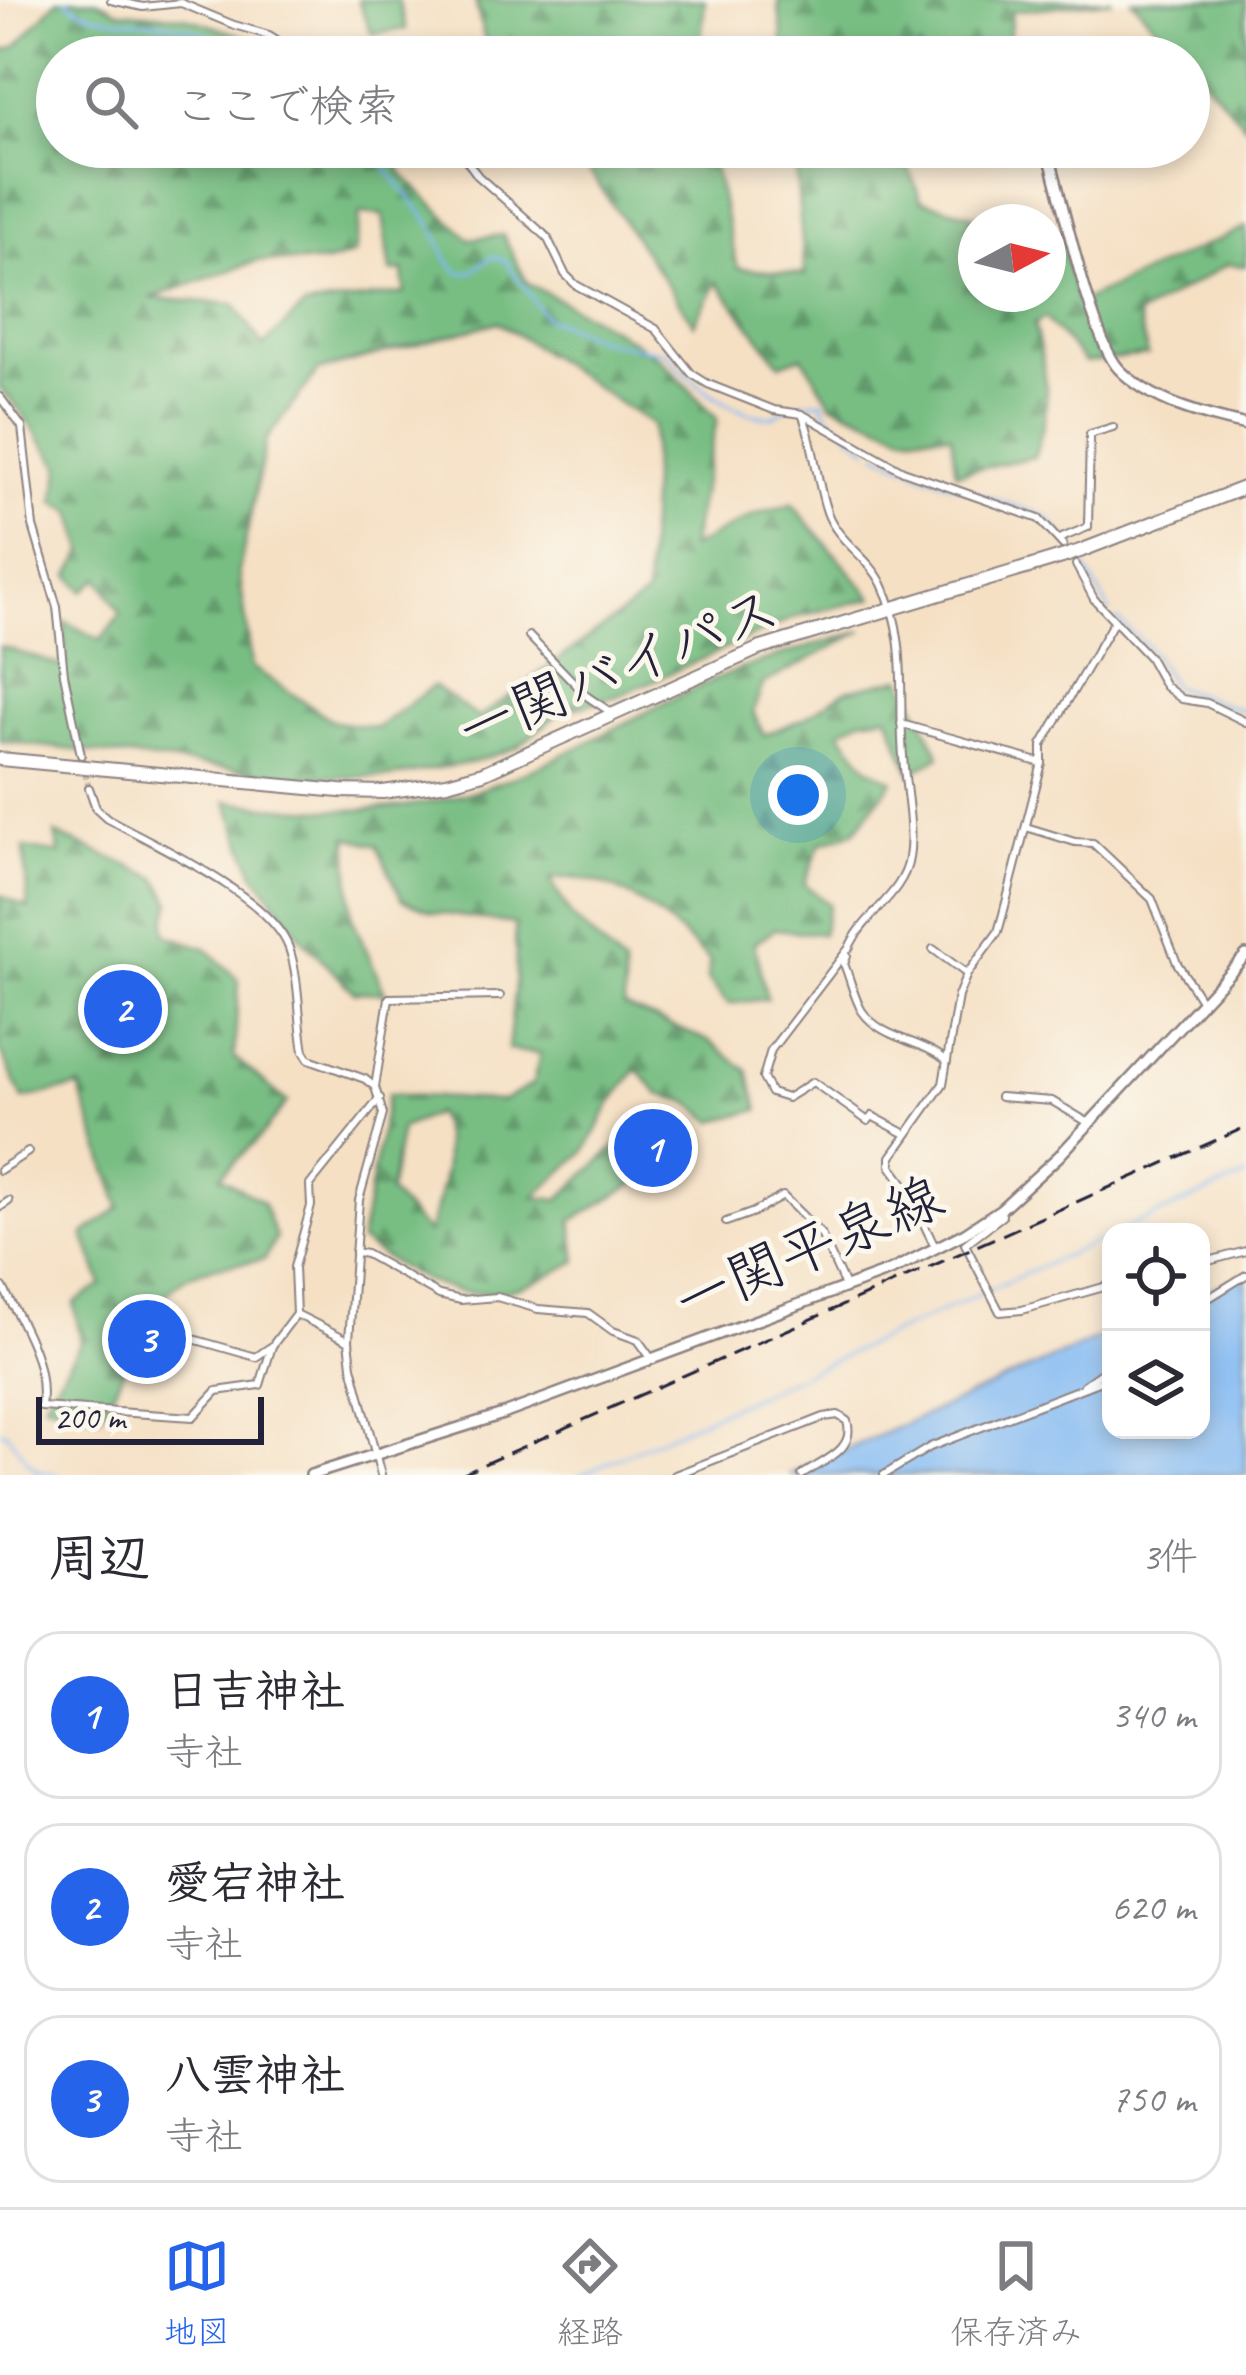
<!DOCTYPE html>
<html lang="ja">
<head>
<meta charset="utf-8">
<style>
	:root { --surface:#fff; --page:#f7f7f7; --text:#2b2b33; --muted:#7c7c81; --line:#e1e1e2; --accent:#2563eb }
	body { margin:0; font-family:Caveat,"Klee One",sans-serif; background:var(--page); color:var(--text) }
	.controls { position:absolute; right:36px; bottom:36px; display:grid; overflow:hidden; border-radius:24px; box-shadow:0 6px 18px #0003 }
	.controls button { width:108px; height:108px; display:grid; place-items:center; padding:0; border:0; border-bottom:3px solid var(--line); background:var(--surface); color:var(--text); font:60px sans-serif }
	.compass { position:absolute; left:958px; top:204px; width:108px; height:108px; border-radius:50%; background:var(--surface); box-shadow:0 6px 18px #0003; rotate:83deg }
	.scale { position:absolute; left:36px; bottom:30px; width:228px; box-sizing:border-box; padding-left:12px; border:6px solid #22223b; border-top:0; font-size:33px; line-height:42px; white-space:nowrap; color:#22223b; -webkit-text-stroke:9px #fbf7ec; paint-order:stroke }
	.you { position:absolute; left:798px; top:795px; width:42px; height:42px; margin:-30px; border:9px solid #fff; border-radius:50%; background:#1a73e8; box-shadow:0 0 0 18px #1a73e833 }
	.badge { display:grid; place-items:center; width:78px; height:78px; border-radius:50%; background:var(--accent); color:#fff; font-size:39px; font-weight:700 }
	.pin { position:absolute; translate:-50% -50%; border:6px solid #fff; box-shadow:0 3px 12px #0006 }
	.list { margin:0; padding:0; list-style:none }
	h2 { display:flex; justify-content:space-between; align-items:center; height:156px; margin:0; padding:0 48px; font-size:51px }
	h2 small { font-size:39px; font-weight:400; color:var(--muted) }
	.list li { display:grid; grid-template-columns:78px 1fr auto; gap:36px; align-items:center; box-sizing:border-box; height:168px; margin:0 24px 24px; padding:0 24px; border:3px solid var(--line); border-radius:36px }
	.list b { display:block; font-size:45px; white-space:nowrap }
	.list p { margin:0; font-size:39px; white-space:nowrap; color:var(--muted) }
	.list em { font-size:39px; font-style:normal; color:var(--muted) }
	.icon { flex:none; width:66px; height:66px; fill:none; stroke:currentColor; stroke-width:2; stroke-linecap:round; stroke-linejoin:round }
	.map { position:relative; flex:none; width:1246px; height:1475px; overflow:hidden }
	.search { position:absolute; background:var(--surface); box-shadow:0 6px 18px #0003; left:36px; right:36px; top:36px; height:132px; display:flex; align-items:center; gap:30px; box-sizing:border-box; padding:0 42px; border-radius:66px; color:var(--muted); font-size:45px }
	.sheet { height:732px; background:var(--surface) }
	nav { display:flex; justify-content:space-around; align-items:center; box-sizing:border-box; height:168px; border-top:3px solid var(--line); background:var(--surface); font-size:33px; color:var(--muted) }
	nav a { display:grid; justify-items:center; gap:6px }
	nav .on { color:var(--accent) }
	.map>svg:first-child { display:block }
	.forest { fill:url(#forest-firs); stroke:#4d705f; stroke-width:3; fill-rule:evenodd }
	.water { fill:#83baf3; stroke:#526e97; stroke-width:3 }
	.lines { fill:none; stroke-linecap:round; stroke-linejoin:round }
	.stream { stroke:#83baf3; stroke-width:3 }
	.street-tunnel { stroke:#cbbaa9; stroke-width:6; stroke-dasharray:6 3; stroke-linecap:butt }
	.street-casing { stroke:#8c8180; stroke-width:10 }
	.secondary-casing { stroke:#8c8180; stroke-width:14 }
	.highway-casing { stroke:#8c8180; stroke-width:16 }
	.street { stroke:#fff; stroke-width:6 }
	.secondary { stroke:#fff; stroke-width:9 }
	.highway { stroke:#fff; stroke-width:12 }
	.rail { stroke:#22223b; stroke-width:3; stroke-dasharray:18 9; stroke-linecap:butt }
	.highway-bridge-casing { stroke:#8c8180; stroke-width:16; stroke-linecap:butt }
	.highway-bridge { stroke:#fff; stroke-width:12 }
	.labels { text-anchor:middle; stroke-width:10; stroke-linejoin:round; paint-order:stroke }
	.street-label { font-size:57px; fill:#22223b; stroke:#fbf7ec }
</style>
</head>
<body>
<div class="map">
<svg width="1246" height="1475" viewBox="0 0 1246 1475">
	<defs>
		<pattern id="forest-firs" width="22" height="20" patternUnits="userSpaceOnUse" patternTransform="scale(3)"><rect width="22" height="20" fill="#78be83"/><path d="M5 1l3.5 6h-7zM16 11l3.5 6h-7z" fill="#629a6c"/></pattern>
	</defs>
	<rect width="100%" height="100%" fill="#fbf7ec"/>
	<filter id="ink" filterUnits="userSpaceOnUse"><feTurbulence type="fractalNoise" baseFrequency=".00833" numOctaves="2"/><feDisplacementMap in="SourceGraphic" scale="24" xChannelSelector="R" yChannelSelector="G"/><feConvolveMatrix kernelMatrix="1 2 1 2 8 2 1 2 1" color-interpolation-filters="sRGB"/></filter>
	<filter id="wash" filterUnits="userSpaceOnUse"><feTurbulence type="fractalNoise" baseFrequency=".004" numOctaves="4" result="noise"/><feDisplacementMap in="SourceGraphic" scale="48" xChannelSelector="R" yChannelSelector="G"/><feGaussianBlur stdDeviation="2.7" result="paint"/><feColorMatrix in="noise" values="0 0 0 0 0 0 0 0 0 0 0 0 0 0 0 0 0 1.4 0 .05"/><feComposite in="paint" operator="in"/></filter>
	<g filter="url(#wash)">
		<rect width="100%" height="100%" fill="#f5e0c4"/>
		<g class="forest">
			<path d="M57 0H97L118 11 183 16 266 44 281 57H232L162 31 136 52 139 57H57V147H394L402 174 469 239 503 235 527 283 614 329 662 360 717 419 690 548 756 514 792 504 873 598 799 616 620 695 560 712 518 747 474 762 390 777H298L0 741V646L64 667 65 622 101 640 121 614 99 578 83 591 70 575 84 550 73 512 54 502 61 467C43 445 19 404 0 389V52L16 47ZM360 213 383 215 391 272 403 271 405 293 304 307 263 346 234 304 150 298 257 261 327 263 354 254ZM498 322 653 425 646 596 479 718 433 686 377 728 334 722 252 667 239 571 266 440 318 371Z"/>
			<polygon points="358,0 398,0 406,29 372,34"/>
			<polygon points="475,0 705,0 699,57 489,57"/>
			<polygon points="778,0 1113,0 1012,11 1007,57 925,57 920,48 914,57 785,57"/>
			<polygon points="1132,0 1246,0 1246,126 1189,63 1189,57 1184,57"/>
			<path d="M544 147H709L738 268 805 275 794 147H901L921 200 995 222H976V294H1048V238L1061 241 1078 303 1246 227V266L1228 264 1137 316 1148 355 1085 363 1045 318 1034 324C1047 379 1053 402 1034 457L956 473 951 434H905L831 403 802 356 780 364 717 282 694 324 579 156 549 154Z"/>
			<path d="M863 631 763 684 753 712 764 735 803 719 847 690 902 678 940 756 911 773 888 715 861 719 840 731 868 767 893 781 854 832 821 843 804 884 829 904 822 934 775 929 754 943 767 999 728 1004 707 979 710 961C665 919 616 870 550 879L571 916 624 967V1007L709 1041 748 1071 759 1110 714 1121 689 1102 659 1094 637 1069 613 1100 586 1150 535 1197 558 1200 624 1139 657 1123 678 1149 647 1176 572 1221 577 1261C484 1313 444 1299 360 1241L388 1094 502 1101 533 1084 540 1054 508 1050 516 976 515 924 432 912 402 899 377 845 348 837 352 917 385 993 354 992 304 941 254 873 227 801C305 813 387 816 464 794 553 769 631 715 714 680 762 659 814 646 863 631ZM436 1113C454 1152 442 1193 428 1233L389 1193 401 1128Z"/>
			<path d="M55 834 157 878 171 902 165 924 167 935 206 948 239 980 234 1057 287 1102 261 1136 220 1176 262 1202 276 1238 265 1259C243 1264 212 1265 191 1275 147 1295 125 1377 100 1416L44 1403 81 1342 74 1303 102 1285 84 1235 120 1207 79 1087 23 1099 0 1050V895L28 908 24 848 60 854Z"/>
		</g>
		<polygon class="water" points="1246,1273 1246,1475 789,1475 1111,1333 1111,1430 1201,1430 1201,1293"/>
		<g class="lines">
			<g class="stream">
				<path d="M66 0C95 25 133 18 168 24 201 30 229 42 258 57"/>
				<path d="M368 147 433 226 446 258 459 273 472 272 491 257 505 260 546 318 608 342 666 352C691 383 732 415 773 417L793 404 822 401 826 413 869 449"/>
				<polyline points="878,453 923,474 1047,517 1075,550"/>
				<polyline points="1080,558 1110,612"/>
				<polyline points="1117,619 1149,648 1173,686 1246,712"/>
				<polyline points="1117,1232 1246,1176"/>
				<polyline points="0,1431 6,1432 29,1463 39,1471"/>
				<polyline points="33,1475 39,1471 58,1475"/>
				<polyline points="580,1475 1111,1235"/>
			</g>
		</g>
	</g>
	<g filter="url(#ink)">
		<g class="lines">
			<polyline class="street-tunnel" points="81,755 89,788"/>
			<g class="street-casing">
				<g id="street">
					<polyline points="111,0 143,7 181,3 234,25 269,35 303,57"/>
					<polyline points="457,147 478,176 547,237 565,274 576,285 656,329 692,374 708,384 774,410 802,414 903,471 1039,519 1063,545"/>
					<polyline points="0,397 22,427 33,526 57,607 64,674 81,755"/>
					<path d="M802 414C815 445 816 480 827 512 837 541 869 557 882 584 909 639 898 698 903 756 905 788 914 827 909 858 904 894 862 916 849 948L771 1050 763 1078 771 1093 787 1098 813 1082 868 1121 872 1116 906 1134"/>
					<polyline points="1059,539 1088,527 1090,434 1113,427"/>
					<polyline points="1076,565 1094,599 1149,657 1165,686 1182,699 1207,703 1246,722"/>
					<polyline points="529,636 588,697 612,713"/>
					<polyline points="901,724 1042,763"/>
					<path d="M89 788 96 808 107 818C155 845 270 896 289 948 300 980 298 1018 304 1051L309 1059 365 1079 375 1087"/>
					<polyline points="1026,827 1075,842 1093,843 1152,899 1177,963 1202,1002"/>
					<polyline points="933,949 967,974"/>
					<path d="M847 956 844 964C850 978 854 998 862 1011 882 1040 921 1039 947 1061"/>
					<polyline points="1000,1097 1052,1101 1089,1123"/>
					<polyline points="0,1170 28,1152"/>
					<polyline points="0,1207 9,1201"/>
					<polyline points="1001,1209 1002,1216 965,1244 1000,1312 1022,1310 1111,1285"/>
					<polyline points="726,1222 754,1212 783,1196 821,1234 845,1286"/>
					<polyline points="936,1249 905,1185 891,1166 891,1157 943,1084 958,996 967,974 998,932 1003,914 1042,763 1042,745 1113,623"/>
					<polyline points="355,1252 366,1254 439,1295 461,1300 497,1297 538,1309 588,1313 613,1331 638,1340 651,1358"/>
					<polyline points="1201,1263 1246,1251"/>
					<path d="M3 1287C23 1327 47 1362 41 1407L193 1417 217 1391 260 1385 272 1346 296 1314"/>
					<polyline points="1201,1303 1246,1275"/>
					<polyline points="193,1339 256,1357 269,1348"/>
					<polyline points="348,1340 296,1314 294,1267 311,1206 310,1185 380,1098"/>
					<polyline points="1084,1385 1111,1366"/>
					<polyline points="381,1475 352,1366 349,1340 359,1200 383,1114 375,1087 389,998 500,996"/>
					<path d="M675 1475 824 1417 838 1415 847 1421C856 1450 824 1460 802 1475"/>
					<polyline points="884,1475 930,1447 1111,1377"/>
				</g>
			</g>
			<g class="secondary-casing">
				<g id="secondary">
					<path d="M1047 147C1060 192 1092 341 1119 369 1151 402 1203 415 1246 425"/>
					<polyline points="311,1475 503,1414 892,1270 965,1233 1001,1209 1059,1156 1246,955"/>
				</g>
			</g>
			<g class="highway-casing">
				<g id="highway">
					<polyline points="1080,551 1246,487"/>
					<polyline points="0,759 340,791 383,792 447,783 483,773 758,649 1062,557"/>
				</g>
			</g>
			<use href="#street" class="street"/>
			<use href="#secondary" class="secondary"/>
			<use href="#highway" class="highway"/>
			<polyline class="rail" points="459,1475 1246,1127"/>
			<g class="highway-bridge-casing">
				<polyline id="highway-bridge" points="1062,557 1080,551"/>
			</g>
			<use href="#highway-bridge" class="highway-bridge"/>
		</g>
	</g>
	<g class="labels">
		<g class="street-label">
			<text transform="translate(618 668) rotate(-22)" y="20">一関バイパス</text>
			<text transform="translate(808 1248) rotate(-23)" y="20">一関平泉線</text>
		</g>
	</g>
</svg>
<div class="controls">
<button><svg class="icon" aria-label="locate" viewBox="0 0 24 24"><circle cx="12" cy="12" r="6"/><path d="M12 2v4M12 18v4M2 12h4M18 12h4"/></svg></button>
<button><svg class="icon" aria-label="layers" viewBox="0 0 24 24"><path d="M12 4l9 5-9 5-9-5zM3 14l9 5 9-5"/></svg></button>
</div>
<svg class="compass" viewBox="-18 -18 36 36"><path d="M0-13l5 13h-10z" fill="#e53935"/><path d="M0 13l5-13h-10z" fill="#7c7c81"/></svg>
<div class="scale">200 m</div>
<div class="you"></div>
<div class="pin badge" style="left:653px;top:1148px">1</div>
<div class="pin badge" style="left:123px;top:1009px">2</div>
<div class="pin badge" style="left:147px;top:1339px">3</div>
<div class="search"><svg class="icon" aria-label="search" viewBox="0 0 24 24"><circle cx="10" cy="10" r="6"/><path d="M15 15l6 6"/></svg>ここで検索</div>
</div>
<section class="sheet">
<h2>周辺<small>3件</small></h2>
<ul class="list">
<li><span class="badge">1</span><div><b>日吉神社</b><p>寺社</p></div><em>340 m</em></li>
<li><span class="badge">2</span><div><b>愛宕神社</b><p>寺社</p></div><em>620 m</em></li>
<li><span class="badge">3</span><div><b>八雲神社</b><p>寺社</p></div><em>750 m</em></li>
</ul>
</section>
<nav>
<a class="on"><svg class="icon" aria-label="map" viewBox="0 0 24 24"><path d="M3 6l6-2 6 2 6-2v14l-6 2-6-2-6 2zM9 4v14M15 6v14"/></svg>地図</a>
<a><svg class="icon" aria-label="directions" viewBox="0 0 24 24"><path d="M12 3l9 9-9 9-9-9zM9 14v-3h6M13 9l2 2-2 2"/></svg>経路</a>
<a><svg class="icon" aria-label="saved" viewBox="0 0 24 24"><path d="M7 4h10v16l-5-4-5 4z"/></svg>保存済み</a>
</nav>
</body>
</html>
